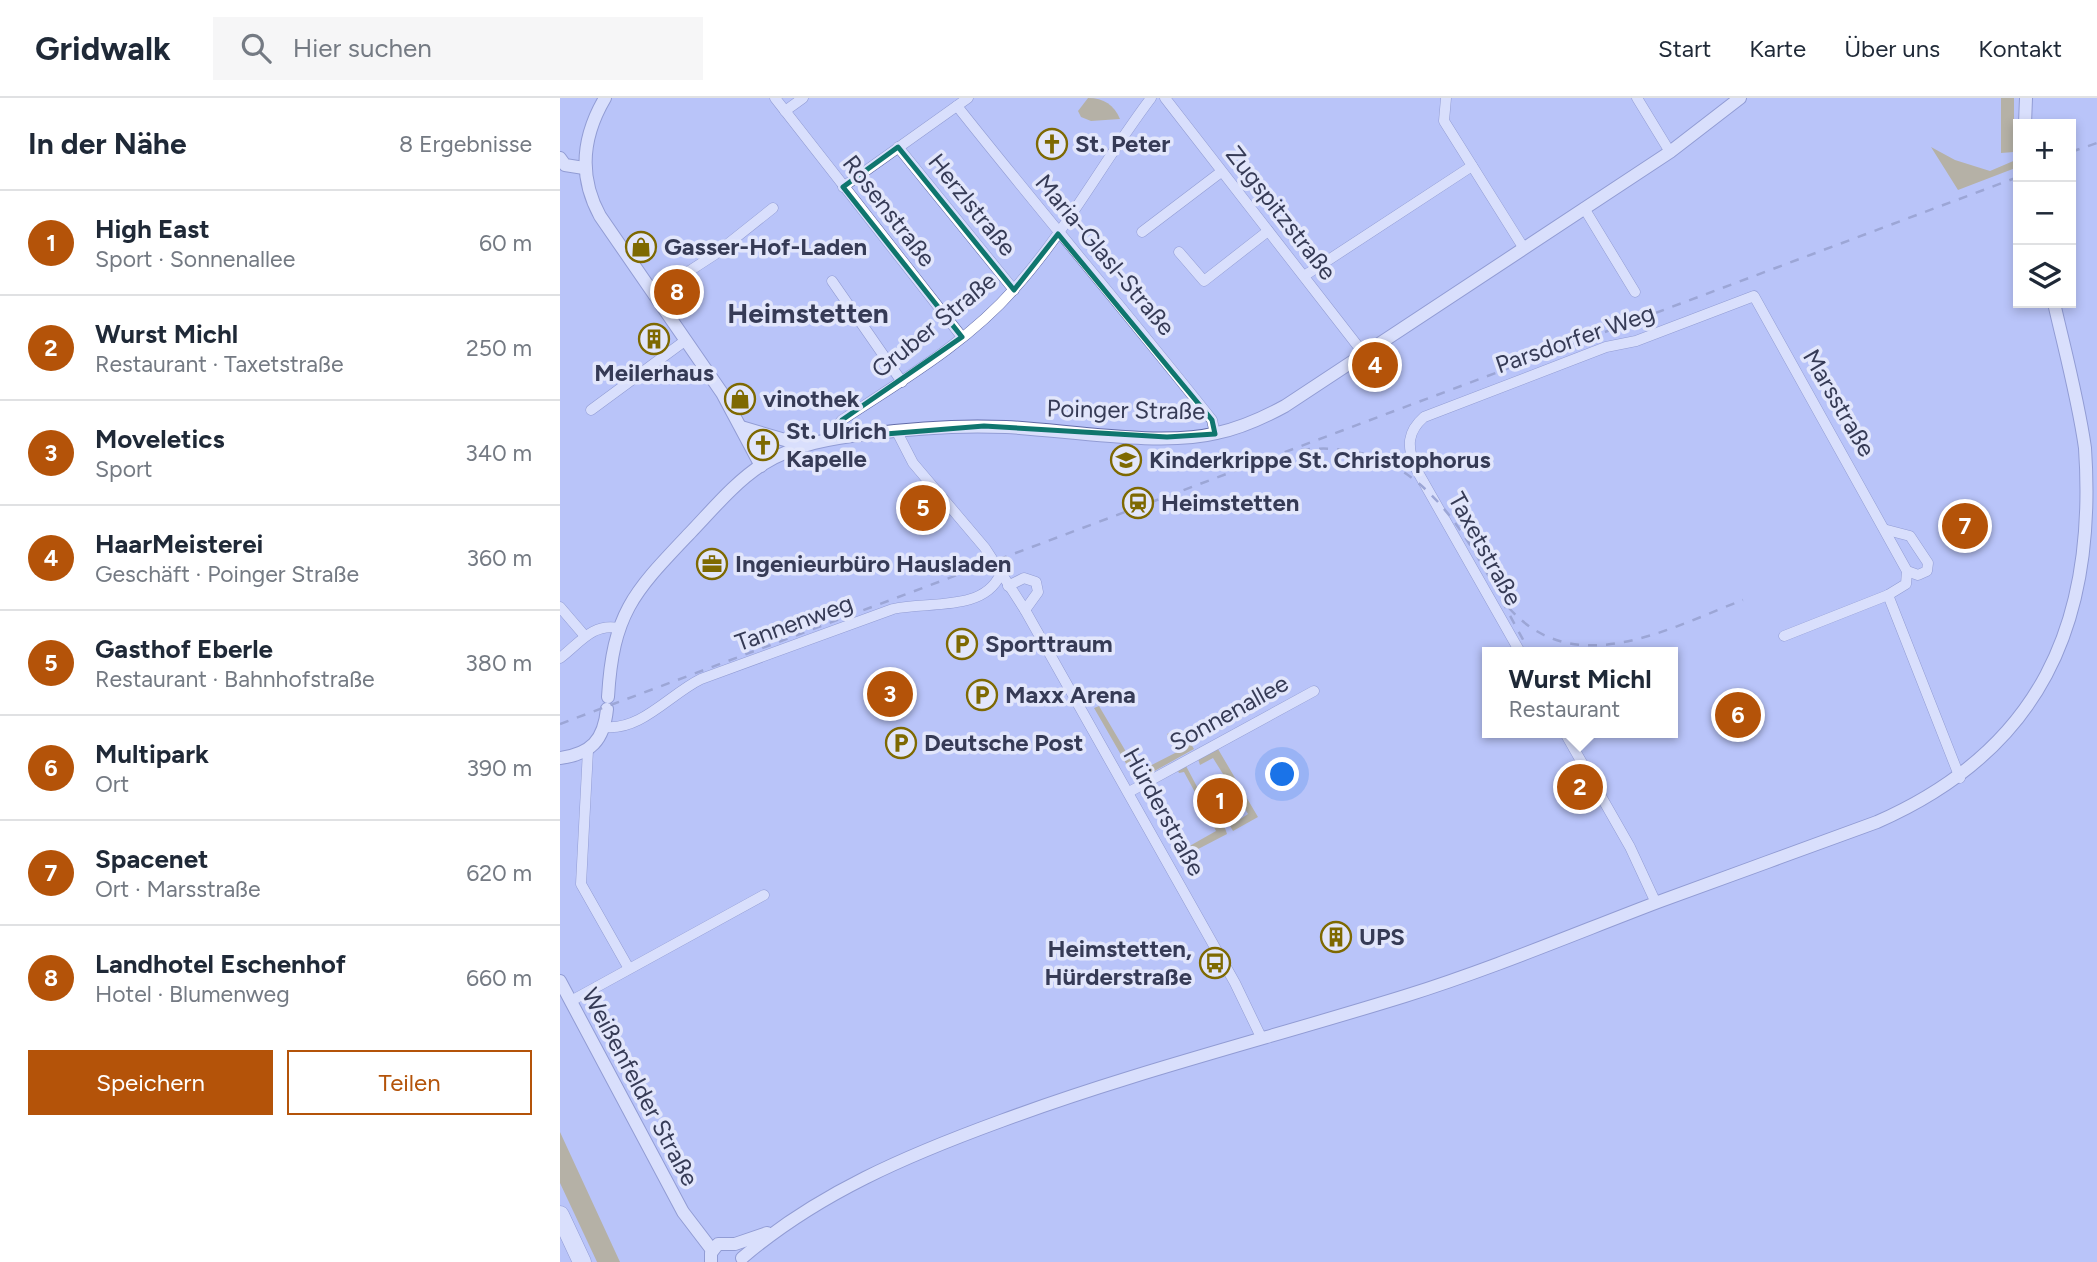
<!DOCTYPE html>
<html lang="de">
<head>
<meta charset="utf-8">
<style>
	:root { --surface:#fff; --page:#f6f6f7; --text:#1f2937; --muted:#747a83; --line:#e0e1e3; --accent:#b45309 }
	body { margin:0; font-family:Figtree,sans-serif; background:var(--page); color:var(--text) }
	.controls { position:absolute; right:21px; top:21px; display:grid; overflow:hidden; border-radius:0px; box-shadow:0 4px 10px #0003 }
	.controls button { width:63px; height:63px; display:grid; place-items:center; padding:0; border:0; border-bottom:2px solid var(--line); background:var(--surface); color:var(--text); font:35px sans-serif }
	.you { position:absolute; left:723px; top:677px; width:24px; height:24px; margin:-18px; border:5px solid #fff; border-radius:50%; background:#1a73e8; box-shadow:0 0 0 10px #1a73e833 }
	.badge { display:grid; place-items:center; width:46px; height:46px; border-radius:50%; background:var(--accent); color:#fff; font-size:23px; font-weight:700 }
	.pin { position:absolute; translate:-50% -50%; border:4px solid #fff; box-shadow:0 2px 7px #0006 }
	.popup { position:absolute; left:922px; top:549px; width:196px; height:91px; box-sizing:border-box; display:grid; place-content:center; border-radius:0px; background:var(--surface); filter:drop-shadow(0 2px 5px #0005); font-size:23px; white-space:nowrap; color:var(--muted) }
	.popup b { font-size:26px; color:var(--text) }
	.popup::after { content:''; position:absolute; left:50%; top:100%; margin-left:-14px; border:14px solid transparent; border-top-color:var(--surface) }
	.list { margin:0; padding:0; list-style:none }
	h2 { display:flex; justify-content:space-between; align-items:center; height:91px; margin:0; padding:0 28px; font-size:30px }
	h2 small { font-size:23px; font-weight:400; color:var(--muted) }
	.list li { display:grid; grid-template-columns:46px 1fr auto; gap:21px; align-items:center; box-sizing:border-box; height:105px; padding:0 28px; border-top:2px solid var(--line) }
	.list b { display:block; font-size:26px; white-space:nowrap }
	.list p { margin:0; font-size:23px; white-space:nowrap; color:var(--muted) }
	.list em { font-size:23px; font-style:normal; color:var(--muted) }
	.actions { display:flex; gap:14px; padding:21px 28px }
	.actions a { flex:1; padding:16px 0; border:2px solid var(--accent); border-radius:0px; text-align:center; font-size:24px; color:var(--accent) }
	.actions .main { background:var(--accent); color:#fff }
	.icon { flex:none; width:38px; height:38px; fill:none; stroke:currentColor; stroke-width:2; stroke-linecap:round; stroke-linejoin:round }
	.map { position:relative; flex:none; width:1537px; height:1164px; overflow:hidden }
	header { display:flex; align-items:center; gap:42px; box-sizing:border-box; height:98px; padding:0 35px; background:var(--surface); border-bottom:2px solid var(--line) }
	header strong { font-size:33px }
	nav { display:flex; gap:38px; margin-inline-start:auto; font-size:24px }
	.search { width:490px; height:63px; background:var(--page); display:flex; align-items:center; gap:18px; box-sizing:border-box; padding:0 24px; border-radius:0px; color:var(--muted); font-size:26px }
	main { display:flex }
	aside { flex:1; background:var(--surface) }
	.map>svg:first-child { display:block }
	.green { fill:#b09a41 }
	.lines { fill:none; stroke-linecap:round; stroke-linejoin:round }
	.minor-casing { stroke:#616ba7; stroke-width:11 }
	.tertiary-casing { stroke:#616ba7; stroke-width:14 }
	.motorway-casing { stroke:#616ba7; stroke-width:19 }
	.minor { stroke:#fff; stroke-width:10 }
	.tertiary { stroke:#fff; stroke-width:12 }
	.motorway { stroke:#fff; stroke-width:18 }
	.rail { stroke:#7981aa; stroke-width:2.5; stroke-dasharray:9 9; stroke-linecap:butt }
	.marked { fill:none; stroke:#0f766e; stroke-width:5; stroke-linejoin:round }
	.labels { text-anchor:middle; stroke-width:7; stroke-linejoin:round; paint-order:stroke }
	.poi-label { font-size:24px; font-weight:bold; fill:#363b56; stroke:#e2e6fb; text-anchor:start }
	.street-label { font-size:24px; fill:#363b56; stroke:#e2e6fb }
	.quarter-label { font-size:28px; font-weight:bold; fill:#363b56; stroke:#e2e6fb }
</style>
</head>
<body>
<header>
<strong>Gridwalk</strong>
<div class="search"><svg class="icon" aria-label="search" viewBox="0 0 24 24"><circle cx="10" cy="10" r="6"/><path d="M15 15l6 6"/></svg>Hier suchen</div>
<nav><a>Start</a><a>Karte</a><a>Über uns</a><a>Kontakt</a></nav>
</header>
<main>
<aside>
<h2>In der Nähe<small>8 Ergebnisse</small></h2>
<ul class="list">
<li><span class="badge">1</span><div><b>High East</b><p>Sport · Sonnenallee</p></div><em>60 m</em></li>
<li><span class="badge">2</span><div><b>Wurst Michl</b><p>Restaurant · Taxetstraße</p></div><em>250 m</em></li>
<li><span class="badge">3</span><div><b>Moveletics</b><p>Sport</p></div><em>340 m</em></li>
<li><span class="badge">4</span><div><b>HaarMeisterei</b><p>Geschäft · Poinger Straße</p></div><em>360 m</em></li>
<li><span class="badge">5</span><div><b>Gasthof Eberle</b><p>Restaurant · Bahnhofstraße</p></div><em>380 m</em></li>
<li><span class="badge">6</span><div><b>Multipark</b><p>Ort</p></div><em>390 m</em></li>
<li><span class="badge">7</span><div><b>Spacenet</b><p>Ort · Marsstraße</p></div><em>620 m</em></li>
<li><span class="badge">8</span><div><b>Landhotel Eschenhof</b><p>Hotel · Blumenweg</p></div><em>660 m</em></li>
</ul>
<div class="actions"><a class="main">Speichern</a><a>Teilen</a></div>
</aside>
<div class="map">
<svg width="1537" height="1164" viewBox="0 0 1537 1164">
	<rect width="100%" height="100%" fill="#b9c4f9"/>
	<g class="green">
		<path d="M528 0C544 0 554 7 560 21L531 23 521 19 518 13Z"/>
		<polygon points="1441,0 1454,0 1454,54 1441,55"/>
		<polygon points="1371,49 1395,62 1430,73 1458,61 1458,69 1398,92"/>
		<polygon points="539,608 578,674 617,654 607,636 613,633 622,649 631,646 634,651 582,680 575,681 534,610"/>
		<polygon points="658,651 698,719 673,733 670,728 688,716 653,660 640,667 638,661"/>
		<polygon points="626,668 659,730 665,730 667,736 619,761 614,750 619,754 656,733 624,674 619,675 618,673"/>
		<polygon points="0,1034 60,1164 37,1164 0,1085"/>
	</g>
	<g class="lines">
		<g class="minor-casing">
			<g id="minor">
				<polyline points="215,0 402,239"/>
				<polyline points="605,0 804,256"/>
				<polyline points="886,0 884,23 963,149"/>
				<polyline points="1077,0 1110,54"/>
				<path d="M397 8C481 114 568 216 652 322L655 336"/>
				<polyline points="225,13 243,0"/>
				<polyline points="338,49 454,192"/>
				<polyline points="283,89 408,0"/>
				<polyline points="1024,110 1075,194"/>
				<polyline points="582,134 661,74"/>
				<polyline points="619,154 644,183 708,133"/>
				<polyline points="744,178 912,68"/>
				<polyline points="272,183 342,284"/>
				<polyline points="94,196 154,157 213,110"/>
				<polyline points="31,312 126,242"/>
				<polyline points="336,332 353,365 425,450 465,512 675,885 701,939"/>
				<path d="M276 340 277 328 282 322C341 283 407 245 455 190 507 132 544 62 591 0"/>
				<polyline points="1327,432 1350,438 1368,465 1367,473 1358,477 1347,473"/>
				<polyline points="448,488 464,480 476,484 478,494 465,512"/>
				<polyline points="1328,497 1400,680"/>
				<polyline points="0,509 24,537"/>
				<path d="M960 554 855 369C847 348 847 334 864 319L1046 249 1076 243 1194 198 1347 473 1346 486 1328 497 1224 538"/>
				<path d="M0 560C19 546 32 525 58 530"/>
				<path d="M45 629C81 633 110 596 141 581L333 511C368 503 423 514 440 477"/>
				<polyline points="1005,635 1070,749 1096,805"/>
				<polyline points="28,652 21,786 68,869"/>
				<polyline points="569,694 754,593"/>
				<polyline points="11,903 204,797"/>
			</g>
		</g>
		<g class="tertiary-casing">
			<g id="tertiary">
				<path d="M45 0C22 39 18 78 40 118L162 295 201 368"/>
				<polyline points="1465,26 1466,0"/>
				<polyline points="0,60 5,67 24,70"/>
				<polyline points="181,329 242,347"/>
				<path d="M48 599C53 514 74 494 130 435 153 411 175 384 203 366 236 346 271 340 309 336 354 330 400 327 446 329 506 332 601 349 657 335 681 330 703 320 725 308L1110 54 1180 0"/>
				<path d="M0 660C31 656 44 642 47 611"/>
				<polyline points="0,883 123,1114 152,1152"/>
				<path d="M182 1160C258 1095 348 1057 441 1023 573 974 710 940 845 898 931 871 1014 836 1098 804 1171 777 1244 751 1317 724 1479 653 1537 527 1525 350 1518 301 1505 253 1494 205"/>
				<polyline points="151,1164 151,1155 158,1146 175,1146 207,1135"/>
			</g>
		</g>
		<g class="motorway-casing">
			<polyline id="motorway" points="0,1117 22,1164"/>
		</g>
		<use href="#minor" class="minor"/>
		<use href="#tertiary" class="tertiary"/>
		<use href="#motorway" class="motorway"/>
		<g class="rail">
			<polyline points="1511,54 1537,45"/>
			<path d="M741 352C873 336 916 460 970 554"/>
			<path d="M949 510C1015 584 1109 530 1183 502"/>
			<polyline points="0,626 1458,79"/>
			<polyline points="1016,635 1024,649"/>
		</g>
	</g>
	<path d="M0 0H1537V1164H0ZM338 49 454 192 498 136 652 322 655 336 607 339 424 328 276 340 275 334 282 322 402 239 283 89Z" fill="#b9c4f9" fill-opacity=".55" fill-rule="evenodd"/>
	<path class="marked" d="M338 49 454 192 498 136 652 322 655 336 607 339 424 328 276 340 275 334 282 322 402 239 283 89Z"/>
	<defs>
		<g id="church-ring" transform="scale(1.575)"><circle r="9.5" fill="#e2e6fb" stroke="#7e6901" stroke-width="1.5"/><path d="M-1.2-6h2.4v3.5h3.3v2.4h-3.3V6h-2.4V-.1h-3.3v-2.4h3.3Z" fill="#7e6901"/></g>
		<g id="shop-ring" transform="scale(1.575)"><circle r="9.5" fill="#e2e6fb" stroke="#7e6901" stroke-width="1.5"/><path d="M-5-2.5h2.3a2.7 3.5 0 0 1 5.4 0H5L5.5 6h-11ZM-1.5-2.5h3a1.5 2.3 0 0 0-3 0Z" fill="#7e6901"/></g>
		<g id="building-ring" transform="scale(1.575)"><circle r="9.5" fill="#e2e6fb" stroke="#7e6901" stroke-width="1.5"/><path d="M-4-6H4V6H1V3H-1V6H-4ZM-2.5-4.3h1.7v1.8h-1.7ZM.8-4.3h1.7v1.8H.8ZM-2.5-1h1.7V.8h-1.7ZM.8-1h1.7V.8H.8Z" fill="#7e6901"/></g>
		<g id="school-ring" transform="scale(1.575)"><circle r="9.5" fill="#e2e6fb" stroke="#7e6901" stroke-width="1.5"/><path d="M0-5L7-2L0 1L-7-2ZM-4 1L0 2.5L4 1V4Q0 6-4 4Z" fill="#7e6901"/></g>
		<g id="station-ring" transform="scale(1.575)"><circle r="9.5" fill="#e2e6fb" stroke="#7e6901" stroke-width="1.5"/><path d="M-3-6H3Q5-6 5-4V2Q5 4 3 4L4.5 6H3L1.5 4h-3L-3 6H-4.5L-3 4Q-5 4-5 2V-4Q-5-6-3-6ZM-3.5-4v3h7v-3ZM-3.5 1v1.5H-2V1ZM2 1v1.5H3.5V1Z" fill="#7e6901"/></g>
		<g id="office-ring" transform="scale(1.575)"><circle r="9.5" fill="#e2e6fb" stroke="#7e6901" stroke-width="1.5"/><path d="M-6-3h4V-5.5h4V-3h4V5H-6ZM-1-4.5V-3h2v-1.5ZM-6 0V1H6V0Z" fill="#7e6901"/></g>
		<g id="parking-ring" transform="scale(1.575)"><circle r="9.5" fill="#e2e6fb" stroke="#7e6901" stroke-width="1.5"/><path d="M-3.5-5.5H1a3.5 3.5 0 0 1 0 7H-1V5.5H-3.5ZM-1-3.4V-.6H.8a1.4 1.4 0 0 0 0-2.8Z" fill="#7e6901"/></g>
		<g id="bus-ring" transform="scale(1.575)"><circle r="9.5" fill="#e2e6fb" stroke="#7e6901" stroke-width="1.5"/><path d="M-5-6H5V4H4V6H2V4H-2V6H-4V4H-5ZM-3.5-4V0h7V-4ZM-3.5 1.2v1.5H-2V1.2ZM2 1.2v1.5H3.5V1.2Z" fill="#7e6901"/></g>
	</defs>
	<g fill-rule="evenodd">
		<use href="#church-ring" x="492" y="46"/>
		<use href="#shop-ring" x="81" y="149"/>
		<use href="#building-ring" x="94" y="241"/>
		<use href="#shop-ring" x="180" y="301"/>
		<use href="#church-ring" x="203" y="347"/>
		<use href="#school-ring" x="566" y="362"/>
		<use href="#station-ring" x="578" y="405"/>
		<use href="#office-ring" x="152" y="466"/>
		<use href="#parking-ring" x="402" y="546"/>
		<use href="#parking-ring" x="422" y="597"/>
		<use href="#parking-ring" x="341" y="645"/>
		<use href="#building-ring" x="776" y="839"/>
		<use href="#bus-ring" x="655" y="865"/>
	</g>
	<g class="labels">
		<g class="poi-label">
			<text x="515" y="54">St. Peter</text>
			<text x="104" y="157">Gasser-Hof-Laden</text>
			<text x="94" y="283" text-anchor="middle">Meilerhaus</text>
			<text x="203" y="309">vinothek</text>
			<text x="226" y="341">St. Ulrich<tspan x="226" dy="28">Kapelle</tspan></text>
			<text x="589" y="370">Kinderkrippe St. Christophorus</text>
			<text x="601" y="413">Heimstetten</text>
			<text x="175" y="474">Ingenieurbüro Hausladen</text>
			<text x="425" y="554">Sporttraum</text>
			<text x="445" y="605">Maxx Arena</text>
			<text x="364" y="653">Deutsche Post</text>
			<text x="799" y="847">UPS</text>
			<text x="632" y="859" text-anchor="end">Heimstetten,<tspan x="632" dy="28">Hürderstraße</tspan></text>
		</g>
		<g class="street-label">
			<text transform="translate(412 107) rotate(51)" y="8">Herzlstraße</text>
			<text transform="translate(329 113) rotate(52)" y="8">Rosenstraße</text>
			<text transform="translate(721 115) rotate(52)" y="8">Zugspitzstraße</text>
			<text transform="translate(545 157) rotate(50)" y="8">Maria-Glasl-Straße</text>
			<text transform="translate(374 227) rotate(-39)" y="8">Gruber Straße</text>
			<text transform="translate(1015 241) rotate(-19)" y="8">Parsdorfer Weg</text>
			<text transform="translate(1279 305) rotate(60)" y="8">Marsstraße</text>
			<text transform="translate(566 312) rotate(1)" y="8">Poinger Straße</text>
			<text transform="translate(925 451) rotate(61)" y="8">Taxetstraße</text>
			<text transform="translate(234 525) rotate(-20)" y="8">Tannenweg</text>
			<text transform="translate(669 615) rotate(-29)" y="8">Sonnenallee</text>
			<text transform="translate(604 714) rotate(61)" y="8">Hürderstraße</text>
			<text transform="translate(80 989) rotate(62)" y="8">Weißenfelder Straße</text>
		</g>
		<g class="quarter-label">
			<text x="248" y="225">Heimstetten</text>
		</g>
	</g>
</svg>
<div class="controls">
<button>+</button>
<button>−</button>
<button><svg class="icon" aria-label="layers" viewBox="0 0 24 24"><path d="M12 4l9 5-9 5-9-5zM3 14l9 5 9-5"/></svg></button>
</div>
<div class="you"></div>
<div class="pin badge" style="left:660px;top:703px">1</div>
<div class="pin badge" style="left:1020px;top:689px">2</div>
<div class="popup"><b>Wurst Michl</b>Restaurant</div>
<div class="pin badge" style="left:330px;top:596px">3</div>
<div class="pin badge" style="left:815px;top:267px">4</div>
<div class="pin badge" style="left:363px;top:410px">5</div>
<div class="pin badge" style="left:1178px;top:617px">6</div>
<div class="pin badge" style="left:1405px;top:428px">7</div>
<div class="pin badge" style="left:117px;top:194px">8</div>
</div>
</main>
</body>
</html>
